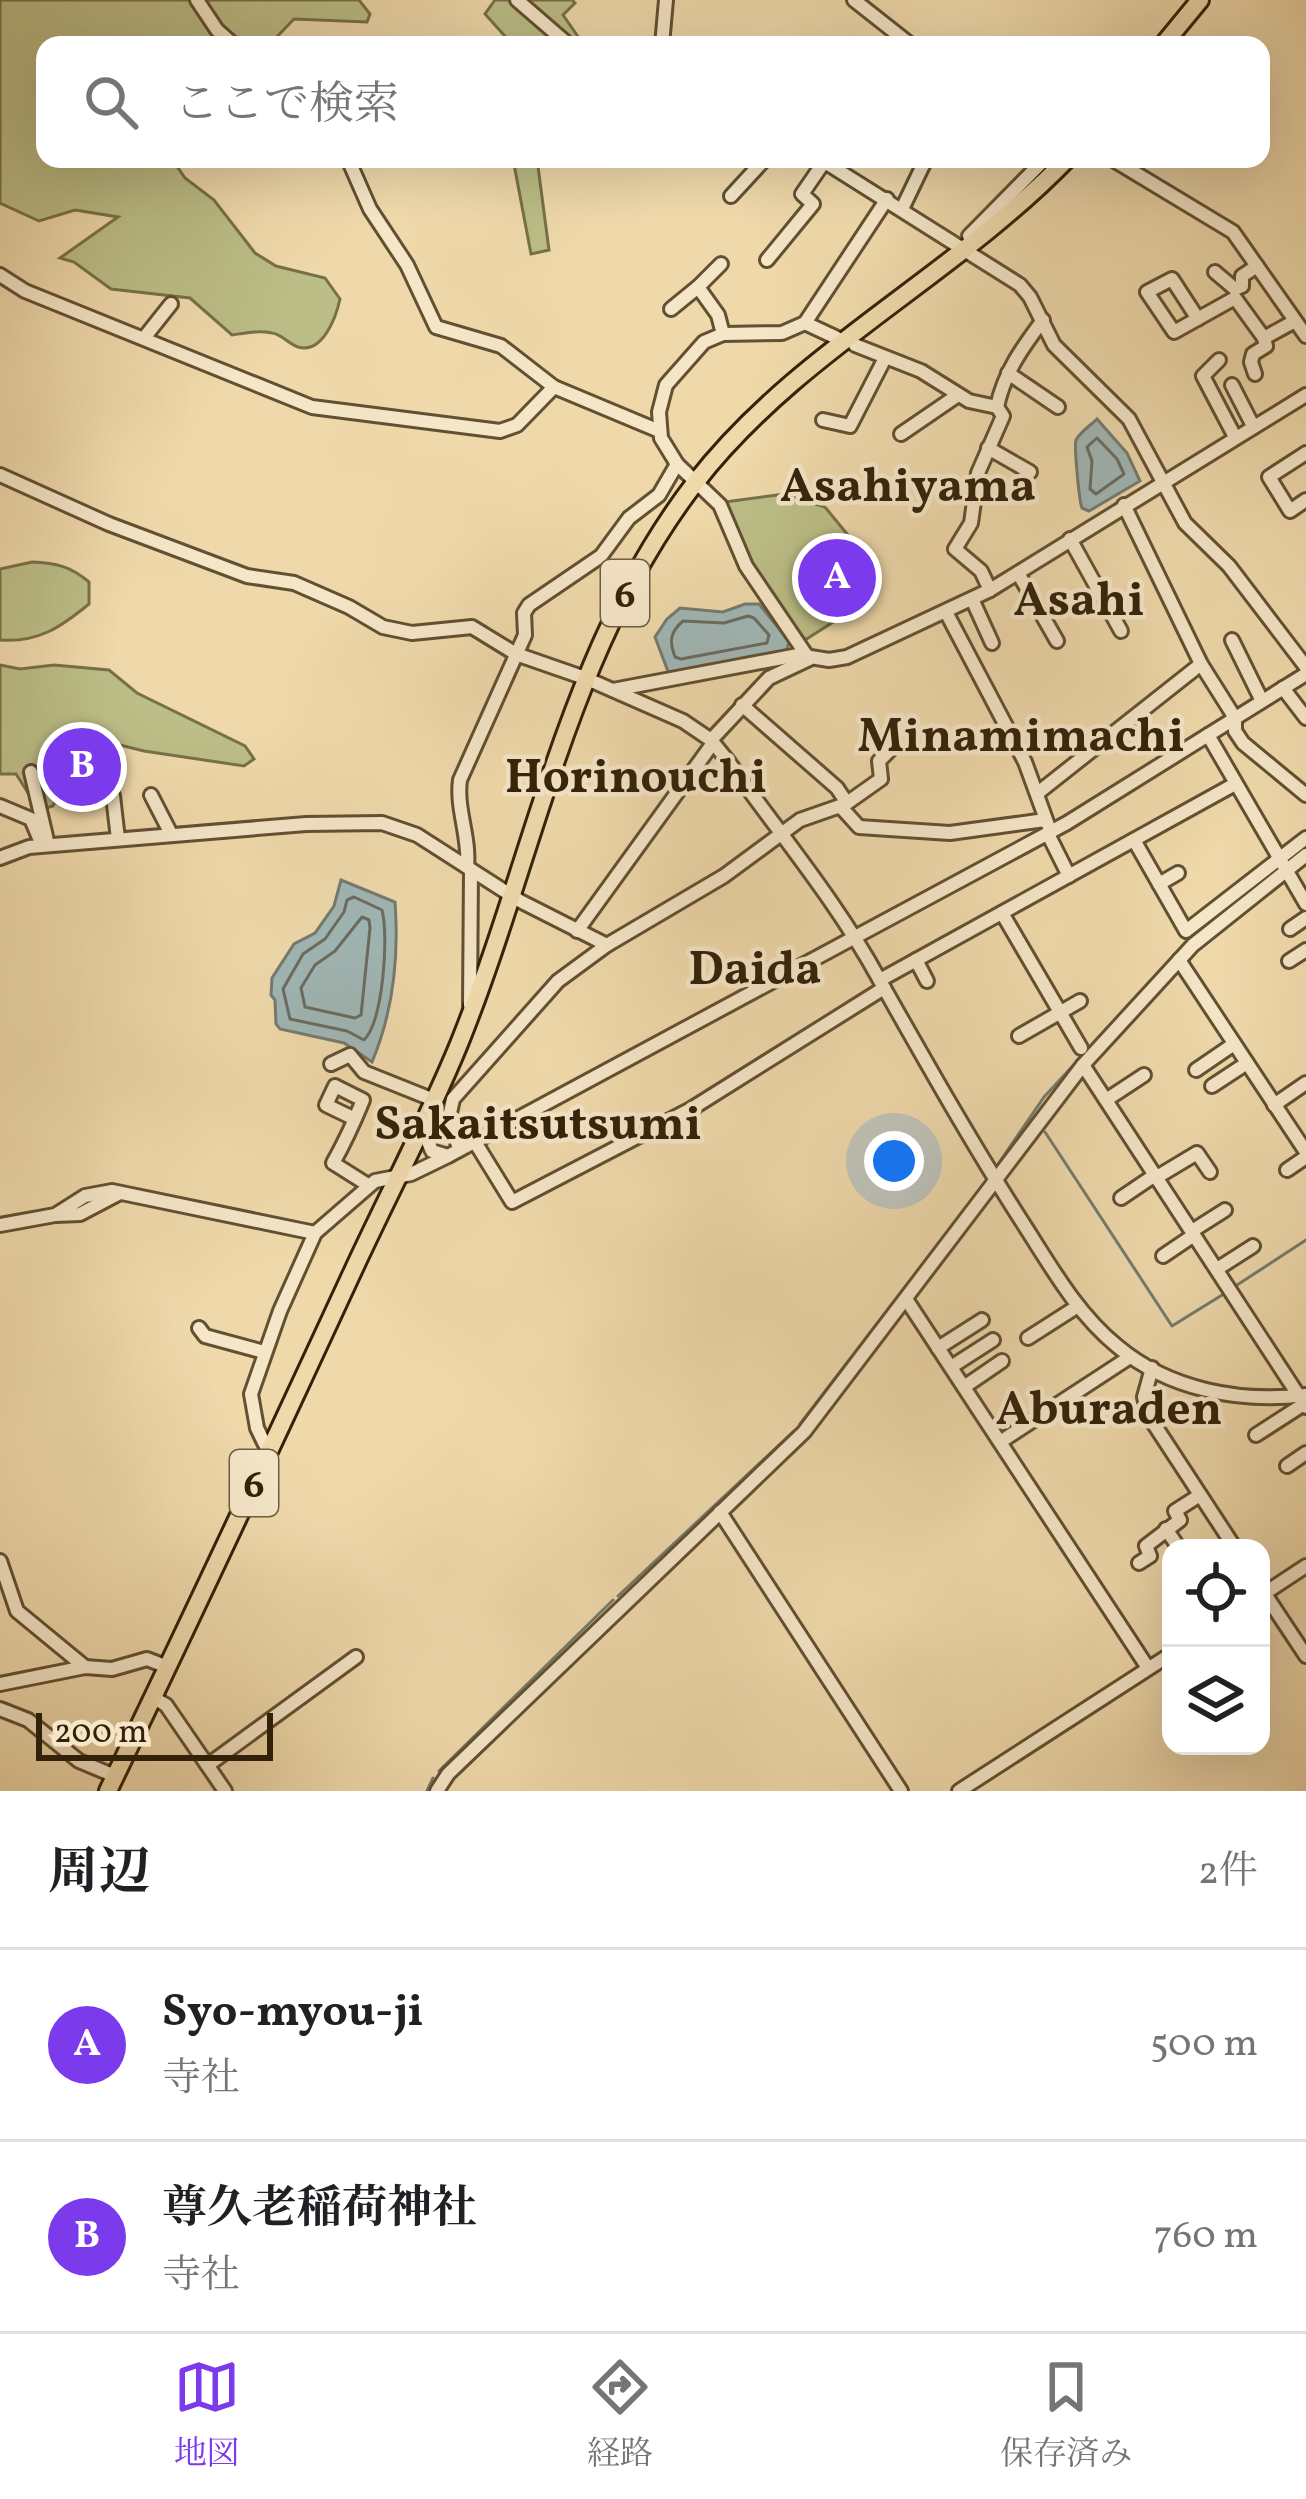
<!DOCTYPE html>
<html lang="ja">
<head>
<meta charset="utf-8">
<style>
	:root { --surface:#fff; --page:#f6f6f6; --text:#202124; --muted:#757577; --line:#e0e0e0; --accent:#7c3aed }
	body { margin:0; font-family:Vollkorn,"Noto Serif JP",serif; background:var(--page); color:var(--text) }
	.controls { position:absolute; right:36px; bottom:36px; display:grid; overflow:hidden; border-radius:24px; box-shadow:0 12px 48px #0002 }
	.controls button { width:108px; height:108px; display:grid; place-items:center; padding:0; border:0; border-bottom:3px solid var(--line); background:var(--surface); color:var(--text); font:60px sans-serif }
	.scale { position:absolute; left:36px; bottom:30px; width:237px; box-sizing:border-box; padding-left:12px; border:6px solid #332209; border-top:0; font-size:33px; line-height:42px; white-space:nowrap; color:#332209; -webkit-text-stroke:9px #f5e6c8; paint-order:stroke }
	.you { position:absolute; left:894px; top:1161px; width:42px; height:42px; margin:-30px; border:9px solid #fff; border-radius:50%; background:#1a73e8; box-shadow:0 0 0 18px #1a73e833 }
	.badge { display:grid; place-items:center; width:78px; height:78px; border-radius:50%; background:var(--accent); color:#fff; font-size:39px; font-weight:700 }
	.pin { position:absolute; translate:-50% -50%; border:6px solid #fff; box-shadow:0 3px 12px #0006 }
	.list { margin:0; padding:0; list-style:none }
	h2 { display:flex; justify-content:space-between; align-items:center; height:156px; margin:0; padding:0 48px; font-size:51px }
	h2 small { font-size:39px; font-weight:400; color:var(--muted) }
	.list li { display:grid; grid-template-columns:78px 1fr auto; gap:36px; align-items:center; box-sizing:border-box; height:192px; padding:0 48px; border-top:3px solid var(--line) }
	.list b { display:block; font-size:45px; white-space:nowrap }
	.list p { margin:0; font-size:39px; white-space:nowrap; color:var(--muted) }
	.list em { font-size:39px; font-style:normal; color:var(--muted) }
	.icon { flex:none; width:66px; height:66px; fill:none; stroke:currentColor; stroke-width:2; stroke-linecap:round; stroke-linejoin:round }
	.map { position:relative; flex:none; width:1306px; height:1791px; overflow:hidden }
	.search { position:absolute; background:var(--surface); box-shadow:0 12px 48px #0002; left:36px; right:36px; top:36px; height:132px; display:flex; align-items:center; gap:30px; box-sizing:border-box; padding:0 42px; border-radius:24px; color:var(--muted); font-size:45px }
	.sheet { height:540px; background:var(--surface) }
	nav { display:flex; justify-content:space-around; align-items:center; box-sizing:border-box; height:168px; border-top:3px solid var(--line); background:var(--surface); font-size:33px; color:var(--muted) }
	nav a { display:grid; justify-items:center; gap:6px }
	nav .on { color:var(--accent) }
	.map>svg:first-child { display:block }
	.green { fill:#bcbe87; stroke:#787048; stroke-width:3 }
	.water { fill:#a0b7b6; stroke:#747b71; stroke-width:3 }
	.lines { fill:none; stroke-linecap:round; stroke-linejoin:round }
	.shore { stroke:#6a6c60; stroke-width:3 }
	.stream { stroke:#747b71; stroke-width:3 }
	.minor-casing { stroke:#625032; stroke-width:18 }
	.highway-casing { stroke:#332209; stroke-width:22 }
	.minor { stroke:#f5e6c8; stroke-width:12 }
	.highway { stroke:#efd9ab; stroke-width:16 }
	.labels { text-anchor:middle; stroke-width:9; stroke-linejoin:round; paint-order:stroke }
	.shield { fill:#f5e6c8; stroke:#6d5d42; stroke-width:3 }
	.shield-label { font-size:39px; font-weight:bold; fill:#332209 }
	.quarter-label { font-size:48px; font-weight:bold; fill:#332209; stroke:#f5e6c8 }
</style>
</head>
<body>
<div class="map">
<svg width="1306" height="1791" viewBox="0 0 1306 1791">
	<rect width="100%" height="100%" fill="#efd9ab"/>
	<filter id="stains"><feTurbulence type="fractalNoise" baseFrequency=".00167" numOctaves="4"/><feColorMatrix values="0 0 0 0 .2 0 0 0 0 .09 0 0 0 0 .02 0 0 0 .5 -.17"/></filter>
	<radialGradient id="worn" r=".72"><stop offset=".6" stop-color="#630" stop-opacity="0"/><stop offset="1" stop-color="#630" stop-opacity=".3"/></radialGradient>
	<g class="green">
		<path d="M0 0H359L370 14 367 22 294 19 269 45H45V159H172L185 178 214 200 255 253 276 266 325 278 340 299C336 317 323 354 298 347 288 344 282 334 272 333 258 330 245 333 232 335L190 298 111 289 74 262 60 258 118 217 75 210 39 221 0 203Z"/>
		<polygon points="495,0 572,0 575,3 563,15 579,38 572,45 513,45 485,14"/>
		<polygon points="513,159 537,159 549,250 531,254"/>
		<path d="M784 494 825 507 852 540 812 569 838 619 805 640C769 597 745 554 725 502Z"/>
		<path d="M32 562C56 563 70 566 89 582V604C61 627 38 643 0 640V569Z"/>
		<polygon points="0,665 20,669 54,665 109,670 137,693 245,746 254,759 244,766 144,751 96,739 80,748 53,806 39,810 16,774 0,774"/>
	</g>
	<g class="water">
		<path d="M1097 419 1127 453 1140 481 1089 511 1082 508C1079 500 1074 446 1076 440 1080 432 1091 425 1097 419Z"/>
		<polygon points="745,604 759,604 789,641 786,653 669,674 655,637 667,619 680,608 723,612"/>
		<path d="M341 880 395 902C399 956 393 1012 372 1062L344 1043 280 1029 276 1024 275 1000 271 995 272 978 294 944 315 933 334 906Z"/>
	</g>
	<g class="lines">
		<g class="shore">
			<polygon points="1097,438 1117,459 1124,474 1096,494 1090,489 1092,461 1087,447"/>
			<path d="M748 616 754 618 769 635 767 643 681 659 675 657C669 641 670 632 683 621L724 623Z"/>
			<path d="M354 897 382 910C389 937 383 1021 364 1040L347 1031 290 1019 283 989 303 954 325 939 344 912 347 900Z"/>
			<polygon points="362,917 369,920 370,928 361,1015 355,1018 305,1007 301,988 315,965 335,951"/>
		</g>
		<g class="stream">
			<polyline points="1256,884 1275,870"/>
			<polyline points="1045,1132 1172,1326 1227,1292"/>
			<polyline points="994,1170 1044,1097 1201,927"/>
			<polyline points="1234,1287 1306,1240"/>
			<polyline points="800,1424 989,1178"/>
			<polyline points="618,1596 794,1431"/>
			<polyline points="439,1771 613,1600"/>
			<polyline points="427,1791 433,1778"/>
		</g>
		<g class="minor-casing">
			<g id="minor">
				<polyline points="197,0 217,30 234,45"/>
				<polyline points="517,0 569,45"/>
				<polyline points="854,0 911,45"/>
				<polyline points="662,45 666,0"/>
				<polyline points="348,159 370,209 407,265 436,327 501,346 554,387 657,430"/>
				<polyline points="820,159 1020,285 1030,297 1054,345 1129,419 1185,523 1229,566 1306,667"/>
				<polyline points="1112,159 1233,232 1306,336"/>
				<polyline points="731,196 765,159"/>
				<polyline points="902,209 926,159"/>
				<polyline points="969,236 1045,159"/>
				<polyline points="767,260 813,204 802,194 824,162"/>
				<polyline points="1215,272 1235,289 1242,286 1242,276 1257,266"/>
				<polyline points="0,275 25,291 312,407 500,431 517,425 554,387"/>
				<polyline points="698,287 721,264"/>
				<polyline points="671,309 698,287 718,315 723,334"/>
				<polyline points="1198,319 1172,279 1147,292 1174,332 1235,298 1264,338 1295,321"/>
				<polyline points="805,323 837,338"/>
				<polyline points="144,338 171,304"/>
				<polyline points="855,345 921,371 969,401 997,407"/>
				<polyline points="1219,360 1203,376 1235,437"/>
				<polyline points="1008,373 1058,407"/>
				<polyline points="1255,374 1251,362 1253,354 1266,346 1264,338"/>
				<polyline points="1232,385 1253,426"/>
				<polyline points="823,420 850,426 885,358"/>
				<polyline points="901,434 958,395"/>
				<polyline points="988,448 1030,472"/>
				<polyline points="1306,453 1269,477 1290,511 1306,500"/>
				<path d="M0 475 109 524 247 576 294 583 349 607 383 627 412 633 472 627 516 654 585 678 683 721 711 740 728 761C779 833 837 902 879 979 927 1064 975 1149 1028 1231 1054 1272 1079 1315 1117 1346 1169 1390 1240 1403 1306 1395"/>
				<polyline points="1124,505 1201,664 1235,718 1235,731 1243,743 1306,795"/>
				<polyline points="1070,539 1121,631"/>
				<polyline points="1018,573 1057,641"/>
				<path d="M990 590 981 571 955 549 971 523 978 473 1003 416 997 407C1004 373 1022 348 1043 320"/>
				<polyline points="972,599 992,643"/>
				<polyline points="946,612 1025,762 1048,825"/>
				<polyline points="1232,640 1262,701"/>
				<polyline points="809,659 746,566 720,505 677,464 661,438 659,412 666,385 704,342 723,334 782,333 805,323 887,199"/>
				<polyline points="1283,688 1306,718"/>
				<polyline points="613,690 798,655 829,660 847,657 990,590 1306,395"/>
				<polyline points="742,705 837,788 847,803 842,805"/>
				<polyline points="1208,735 1306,904"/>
				<polyline points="711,740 769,678 809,659"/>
				<polyline points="31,772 48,845"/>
				<polyline points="1039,792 1201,664"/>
				<polyline points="151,795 171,834"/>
				<polyline points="113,796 118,839"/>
				<polyline points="847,803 881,779 879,761 893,747"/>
				<polyline points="0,806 31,819 39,838"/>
				<polyline points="1048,834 1069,876"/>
				<polyline points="1134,840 1186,931 1306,838"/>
				<polyline points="0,858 29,847 306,824 382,823 417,835 520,901 607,945"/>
				<path d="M467 867C470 837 456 809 460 780L525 635 524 613 529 605 601 556 629 518 659 495 677 464"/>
				<polyline points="1159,884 1178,873"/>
				<polyline points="1002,913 1081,1048"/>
				<polyline points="1290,929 1306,918"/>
				<polyline points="577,931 713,743"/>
				<polyline points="916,960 927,981"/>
				<polyline points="1179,960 1306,1152"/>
				<polyline points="1289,961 1306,950"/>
				<polyline points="880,980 1235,784"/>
				<polyline points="470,1005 471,870"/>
				<polyline points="1019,1036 1080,1001"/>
				<polyline points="331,1064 350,1055 364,1072 434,1100"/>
				<polyline points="1083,1065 1306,1407"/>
				<polyline points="1196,1070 1234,1044"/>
				<polyline points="1212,1086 1247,1063"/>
				<polyline points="1106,1100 1144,1075"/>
				<polyline points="1274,1105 1306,1083"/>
				<path d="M355 1119 326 1105 335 1086 363 1100C354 1122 345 1142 333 1163L368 1185"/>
				<polyline points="422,1128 432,1151 448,1156"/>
				<polyline points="475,1142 512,1202 691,1109 884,988"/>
				<polyline points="459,1150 450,1113 453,1099 558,981 607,945 724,876 800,820 840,806 859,827 950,833 1045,820"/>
				<polyline points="1287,1170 1306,1157"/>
				<polyline points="1157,1177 1197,1153 1210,1172"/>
				<polyline points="1121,1198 1155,1175"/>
				<polyline points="56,1215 80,1214 120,1193"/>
				<polyline points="0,1225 55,1215 85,1196 112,1191 315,1233"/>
				<polyline points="1192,1231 1225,1210"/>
				<polyline points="1163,1256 1194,1235"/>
				<polyline points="1217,1269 1253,1246"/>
				<polyline points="906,1299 1148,1668"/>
				<polyline points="199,1328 205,1336 264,1352"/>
				<polyline points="1028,1338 1078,1306"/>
				<polyline points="938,1348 982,1320"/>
				<polyline points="951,1367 993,1340"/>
				<polyline points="1152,1368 1144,1397 1148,1415 1235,1548"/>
				<polyline points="964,1387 1002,1361"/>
				<polyline points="1256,1435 1304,1404"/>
				<polyline points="1000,1442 1130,1357"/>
				<polyline points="269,1453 257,1428 251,1394 280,1311 315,1233 375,1181 411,1174 448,1156 1067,823 1306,674"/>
				<polyline points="1287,1466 1306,1453"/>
				<polyline points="720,1512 901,1791"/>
				<polyline points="1166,1529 1179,1548"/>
				<polyline points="0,1561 17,1611 85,1667"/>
				<polyline points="1139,1563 1150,1556 1146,1546 1180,1520 1175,1511 1200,1495"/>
				<polyline points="1261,1588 1306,1656"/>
				<polyline points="1262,1595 1306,1566"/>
				<polyline points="0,1684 85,1667 112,1669 147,1659 165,1666"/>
				<polyline points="152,1697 166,1705 225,1791"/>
				<polyline points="0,1709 28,1720 79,1761 115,1776"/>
				<polyline points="208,1765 356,1657"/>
				<polyline points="437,1791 448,1774 804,1432 1083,1065 1193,945 1306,855"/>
				<polyline points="959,1791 1171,1654"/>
			</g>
		</g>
		<g class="highway-casing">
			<g id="highway">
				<polyline points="1163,45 1200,0"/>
				<path d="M108 1791C191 1619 272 1446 352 1273 387 1197 427 1122 459 1044 535 856 568 648 695 483 796 352 953 277 1067 159"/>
			</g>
		</g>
		<use href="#minor" class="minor"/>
		<use href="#highway" class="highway"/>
	</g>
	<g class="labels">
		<g class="shield">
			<rect x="601" y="560" width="48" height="66" rx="9"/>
			<rect x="230" y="1450" width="48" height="66" rx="9"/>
		</g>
		<g class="shield-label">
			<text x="625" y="607">6</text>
			<text x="254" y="1497">6</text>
		</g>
		<g class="quarter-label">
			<text x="908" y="501">Asahiyama</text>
			<text x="1079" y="615">Asahi</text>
			<text x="1021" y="751">Minamimachi</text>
			<text x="636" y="792">Horinouchi</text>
			<text x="755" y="984">Daida</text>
			<text x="538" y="1139">Sakaitsutsumi</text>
			<text x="1109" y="1424">Aburaden</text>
		</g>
	</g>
	<rect width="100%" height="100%" filter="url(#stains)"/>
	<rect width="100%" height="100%" fill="url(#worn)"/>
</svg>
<div class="controls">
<button><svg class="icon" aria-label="locate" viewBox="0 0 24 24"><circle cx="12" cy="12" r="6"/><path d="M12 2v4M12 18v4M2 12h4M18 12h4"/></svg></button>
<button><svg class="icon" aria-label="layers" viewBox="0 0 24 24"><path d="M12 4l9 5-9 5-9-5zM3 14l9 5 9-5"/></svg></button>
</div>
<div class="scale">200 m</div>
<div class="you"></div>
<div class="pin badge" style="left:837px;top:578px">A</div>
<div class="pin badge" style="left:82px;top:767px">B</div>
<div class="search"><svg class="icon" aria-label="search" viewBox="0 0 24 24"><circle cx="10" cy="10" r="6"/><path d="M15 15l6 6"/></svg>ここで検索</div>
</div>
<section class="sheet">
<h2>周辺<small>2件</small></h2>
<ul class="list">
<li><span class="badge">A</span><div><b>Syo-myou-ji</b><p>寺社</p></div><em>500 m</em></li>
<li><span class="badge">B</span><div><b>尊久老稲荷神社</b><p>寺社</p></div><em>760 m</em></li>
</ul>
</section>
<nav>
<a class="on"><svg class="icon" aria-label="map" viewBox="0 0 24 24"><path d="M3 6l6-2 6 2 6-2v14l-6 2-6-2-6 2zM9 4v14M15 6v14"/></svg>地図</a>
<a><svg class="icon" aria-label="directions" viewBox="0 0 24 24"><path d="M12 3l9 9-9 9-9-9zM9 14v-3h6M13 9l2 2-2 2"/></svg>経路</a>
<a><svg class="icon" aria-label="saved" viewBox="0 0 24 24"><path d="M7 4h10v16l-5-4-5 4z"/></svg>保存済み</a>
</nav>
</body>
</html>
